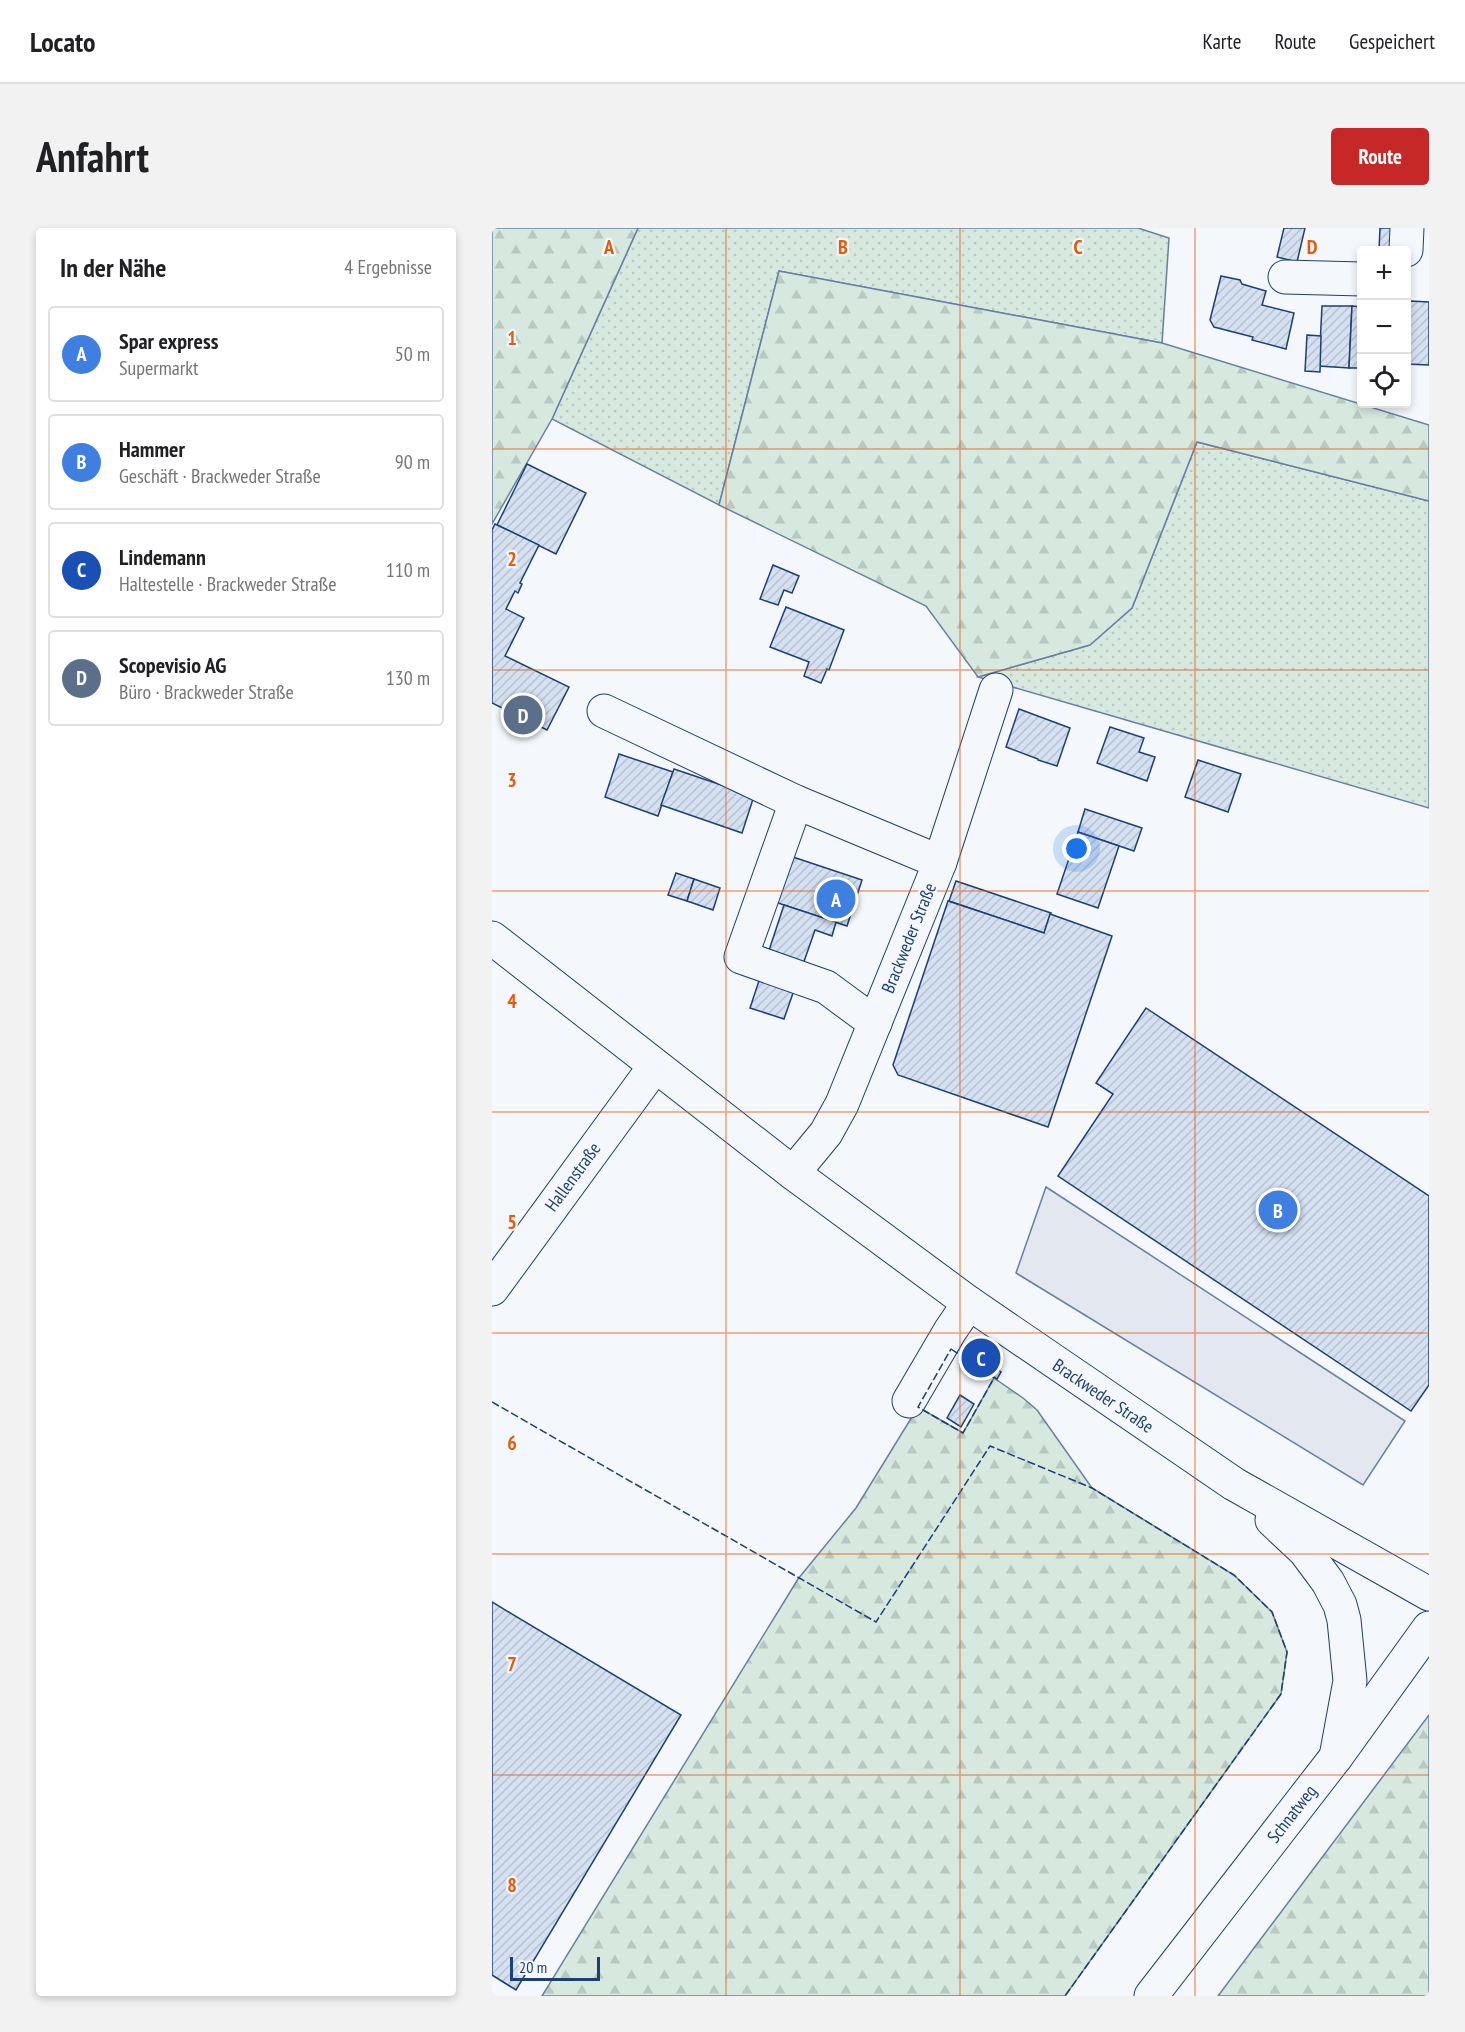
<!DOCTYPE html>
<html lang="de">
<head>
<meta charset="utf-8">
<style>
	:root { --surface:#fff; --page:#f2f2f2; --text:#202124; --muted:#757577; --line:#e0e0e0; --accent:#c62828 }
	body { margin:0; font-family:"PT Sans Narrow",sans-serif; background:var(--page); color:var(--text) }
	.controls { position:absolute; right:18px; top:18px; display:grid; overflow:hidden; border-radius:6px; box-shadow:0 3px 9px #0003 }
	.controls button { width:54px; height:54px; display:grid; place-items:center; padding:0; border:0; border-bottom:2px solid var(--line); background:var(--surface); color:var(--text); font:30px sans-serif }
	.scale { position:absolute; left:18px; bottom:15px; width:90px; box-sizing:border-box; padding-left:6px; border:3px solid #1d3f73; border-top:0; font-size:16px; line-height:21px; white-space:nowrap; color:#1d3f73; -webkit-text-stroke:4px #f4f7fb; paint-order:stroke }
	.you { position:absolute; left:585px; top:621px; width:21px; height:21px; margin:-15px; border:4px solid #fff; border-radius:50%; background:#1a73e8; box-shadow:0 0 0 9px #1a73e833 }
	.badge { display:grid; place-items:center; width:39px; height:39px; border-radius:50%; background:var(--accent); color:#fff; font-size:20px; font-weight:700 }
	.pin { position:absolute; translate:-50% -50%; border:3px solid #fff; box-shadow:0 2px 6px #0006 }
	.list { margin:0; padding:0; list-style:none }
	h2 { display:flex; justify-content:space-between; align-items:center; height:78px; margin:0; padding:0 24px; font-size:26px }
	h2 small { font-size:20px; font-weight:400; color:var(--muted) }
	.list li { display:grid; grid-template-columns:39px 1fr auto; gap:18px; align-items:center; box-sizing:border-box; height:96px; margin:0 12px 12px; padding:0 12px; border:2px solid var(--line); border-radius:6px }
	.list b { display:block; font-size:22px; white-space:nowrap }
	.list p { margin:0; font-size:20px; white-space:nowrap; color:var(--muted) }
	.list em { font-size:20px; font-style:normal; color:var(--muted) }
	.icon { flex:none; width:33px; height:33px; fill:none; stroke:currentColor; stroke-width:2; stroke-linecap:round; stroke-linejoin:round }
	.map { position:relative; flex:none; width:937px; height:1768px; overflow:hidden; border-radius:6px }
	header { display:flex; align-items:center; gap:36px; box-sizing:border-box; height:84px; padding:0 30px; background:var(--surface); border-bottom:2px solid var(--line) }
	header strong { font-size:28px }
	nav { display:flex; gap:33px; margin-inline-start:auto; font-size:21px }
	.intro { display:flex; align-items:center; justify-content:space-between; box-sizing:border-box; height:144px; padding:0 36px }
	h1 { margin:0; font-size:42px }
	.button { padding:15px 27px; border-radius:6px; background:var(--accent); color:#fff; font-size:21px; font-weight:700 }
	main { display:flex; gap:36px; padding:0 36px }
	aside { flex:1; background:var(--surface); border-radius:6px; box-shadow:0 3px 9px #0003 }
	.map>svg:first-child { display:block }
	.grass { fill:url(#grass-dots); stroke:#687fa3; stroke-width:1.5 }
	.forest { fill:url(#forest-firs); stroke:#687fa3; stroke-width:1.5 }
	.parking { fill:#e3e8f0; stroke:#687fa3; stroke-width:1.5 }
	.building { fill:url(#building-hatch); stroke:#1d3f73; stroke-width:1.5 }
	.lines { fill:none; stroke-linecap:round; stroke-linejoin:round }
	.minor-casing { stroke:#1d3f73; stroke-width:35 }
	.major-casing { stroke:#1d3f73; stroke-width:35 }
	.minor { stroke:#f4f7fb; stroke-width:33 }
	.major { stroke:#f4f7fb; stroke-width:33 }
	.fence { stroke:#1d3f73; stroke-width:1.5; stroke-dasharray:8 3; stroke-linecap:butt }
	.grid { fill:none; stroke:#e8590c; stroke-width:1.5; stroke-opacity:0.55 }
	.labels { text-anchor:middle; stroke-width:4.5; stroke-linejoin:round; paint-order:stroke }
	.street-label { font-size:18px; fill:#1d3f73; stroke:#f4f7fb }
	.grid-label { font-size:20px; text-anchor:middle; font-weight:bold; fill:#e8590c; stroke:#f4f7fb; stroke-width:4.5; stroke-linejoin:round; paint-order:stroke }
</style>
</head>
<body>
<header>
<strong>Locato</strong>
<nav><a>Karte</a><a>Route</a><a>Gespeichert</a></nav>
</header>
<div class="intro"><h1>Anfahrt</h1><a class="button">Route</a></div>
<main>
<aside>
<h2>In der Nähe<small>4 Ergebnisse</small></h2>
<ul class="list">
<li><span class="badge" style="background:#3f7fe0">A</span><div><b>Spar express</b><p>Supermarkt</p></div><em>50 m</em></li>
<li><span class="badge" style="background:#3f7fe0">B</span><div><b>Hammer</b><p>Geschäft · Brackweder Straße</p></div><em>90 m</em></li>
<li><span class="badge" style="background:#1a4fb4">C</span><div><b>Lindemann</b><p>Haltestelle · Brackweder Straße</p></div><em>110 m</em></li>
<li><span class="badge" style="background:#5c6f8a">D</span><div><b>Scopevisio AG</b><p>Büro · Brackweder Straße</p></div><em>130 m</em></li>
</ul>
</aside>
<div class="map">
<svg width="937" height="1768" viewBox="0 0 937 1768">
	<defs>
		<pattern id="grass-dots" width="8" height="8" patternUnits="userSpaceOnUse" patternTransform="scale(1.5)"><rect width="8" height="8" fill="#d7e8df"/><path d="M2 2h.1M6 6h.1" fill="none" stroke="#b8c8c3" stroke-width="1.8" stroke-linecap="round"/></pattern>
		<pattern id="forest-firs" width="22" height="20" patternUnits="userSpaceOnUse" patternTransform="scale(1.5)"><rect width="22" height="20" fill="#d7e8df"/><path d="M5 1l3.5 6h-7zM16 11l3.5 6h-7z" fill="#b8c8c3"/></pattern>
		<pattern id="building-hatch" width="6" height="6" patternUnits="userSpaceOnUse" patternTransform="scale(1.5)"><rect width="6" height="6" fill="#d5e0f0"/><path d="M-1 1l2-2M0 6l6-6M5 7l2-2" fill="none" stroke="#b6c1d1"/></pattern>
	</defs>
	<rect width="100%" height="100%" fill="#f4f7fb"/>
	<g class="grass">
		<polygon points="146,0 646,0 677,10 670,115 287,43 227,277 60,191"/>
		<polygon points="705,214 937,273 937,580 486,449 597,417 640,380"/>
	</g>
	<g class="forest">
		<polygon points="0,0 146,0 60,191 0,296"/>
		<polygon points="287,43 670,115 937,197 937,273 705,214 640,380 598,417 486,449 434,378 227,277"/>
		<polygon points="502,1150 531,1170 545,1182 600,1260 742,1347 780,1384 795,1424 789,1466 573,1768 50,1768 306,1351 364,1280 426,1179 471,1205"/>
		<polygon points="937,1487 937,1768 726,1768"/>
	</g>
	<polygon class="parking" points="554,959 913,1193 871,1257 524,1045"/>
	<g class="building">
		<polygon points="792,0 813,0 805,34 785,29"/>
		<polygon points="888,0 904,0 903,22 887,22"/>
		<polygon points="729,48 748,52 750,56 774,63 770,77 802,85 794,121 760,112 761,109 722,99 718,92"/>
		<polygon points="918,73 937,74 937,137 915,136"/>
		<polygon points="830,78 860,78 857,140 827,138"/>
		<polygon points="860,78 870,79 870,140 857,140"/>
		<polygon points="815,107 829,108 828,144 813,143"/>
		<polygon points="35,236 94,265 64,326 5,297"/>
		<polygon points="3,296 47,317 28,355 30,356 26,365 23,363 14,381 32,390 13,428 77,459 55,502 0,475 0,302"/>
		<polygon points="281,337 307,348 300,365 292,362 286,377 268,371"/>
		<polygon points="294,379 352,402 337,442 335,441 329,455 312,448 317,434 278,419"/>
		<polygon points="527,481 578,500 565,538 546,532 546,531 514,519"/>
		<polygon points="618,499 652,510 647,524 663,529 655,553 605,535"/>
		<polygon points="127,526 181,544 166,588 113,569"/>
		<polygon points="706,532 749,546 736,584 693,569"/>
		<polygon points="182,541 262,568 250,605 169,577"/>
		<polygon points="593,581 650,600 642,623 586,604"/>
		<polygon points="586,604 627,618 606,680 565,666"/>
		<polygon points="298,628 370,652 355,698 283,674"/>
		<polygon points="184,645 202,651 195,673 176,667"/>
		<polygon points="202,651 228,660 221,682 195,673"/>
		<polygon points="464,653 559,685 552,705 457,673"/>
		<polygon points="456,673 552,705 558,686 620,708 556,899 406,847 401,837"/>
		<polygon points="292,677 344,694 340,708 323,702 292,791 258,780"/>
		<polygon points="654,780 937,968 937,1157 919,1183 566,948 621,866 604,855"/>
		<polygon points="499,1137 509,1144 505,1151 494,1143"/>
		<polygon points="468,1167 482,1176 469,1199 455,1190"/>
		<polygon points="0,1374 189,1487 24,1762 0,1747"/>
	</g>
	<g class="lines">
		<g class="minor-casing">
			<g id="minor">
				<polyline points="914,22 915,0"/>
				<polyline points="793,49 870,51"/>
				<polyline points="112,483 304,574 448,634"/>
				<polyline points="304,574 249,729 334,759 383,795"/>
				<polyline points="0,710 301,945 477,1075 742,1256 937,1366"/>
				<polyline points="301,945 334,905 350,876 448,634 504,462"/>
				<polyline points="0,1061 163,838"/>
				<polyline points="417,1173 458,1103 477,1075"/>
				<polyline points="780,1292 813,1323 836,1354 848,1377 852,1392 858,1453 844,1529"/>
			</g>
		</g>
		<g class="major-casing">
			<polyline id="major" points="659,1768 844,1529 937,1400"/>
		</g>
		<use href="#minor" class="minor"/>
		<use href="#major" class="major"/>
		<g class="fence">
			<polygon points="459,1121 502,1150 471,1205 426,1179"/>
			<polyline points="0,1174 384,1394 498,1218 600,1260 742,1347 780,1384 795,1424 789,1466 573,1768"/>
		</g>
	</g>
	<path class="grid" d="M234 0V1768M468 0V1768M703 0V1768M0 221H937M0 442H937M0 663H937M0 884H937M0 1105H937M0 1326H937M0 1547H937"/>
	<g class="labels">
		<g class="street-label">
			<text transform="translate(417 710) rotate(-68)" y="6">Brackweder Straße</text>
			<text transform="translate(81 949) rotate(-54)" y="6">Hallenstraße</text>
			<text transform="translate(611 1168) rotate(34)" y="6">Brackweder Straße</text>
			<text transform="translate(800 1586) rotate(-52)" y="6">Schnatweg</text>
		</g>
	</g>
	<g class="grid-label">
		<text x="117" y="26">A</text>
		<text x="351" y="26">B</text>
		<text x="586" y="26">C</text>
		<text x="820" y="26">D</text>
		<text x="20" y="117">1</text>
		<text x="20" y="338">2</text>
		<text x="20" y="559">3</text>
		<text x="20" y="780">4</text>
		<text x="20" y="1001">5</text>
		<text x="20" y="1222">6</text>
		<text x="20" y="1443">7</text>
		<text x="20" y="1664">8</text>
	</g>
</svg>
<div class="controls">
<button>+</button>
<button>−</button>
<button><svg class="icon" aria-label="locate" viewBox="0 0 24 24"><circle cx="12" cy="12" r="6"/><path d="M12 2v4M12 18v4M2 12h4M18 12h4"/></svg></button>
</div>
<div class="scale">20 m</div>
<div class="you"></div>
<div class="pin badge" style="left:344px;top:671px;background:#3f7fe0">A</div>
<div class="pin badge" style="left:786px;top:982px;background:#3f7fe0">B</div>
<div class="pin badge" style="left:489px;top:1130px;background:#1a4fb4">C</div>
<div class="pin badge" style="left:31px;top:487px;background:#5c6f8a">D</div>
</div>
</main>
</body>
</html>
